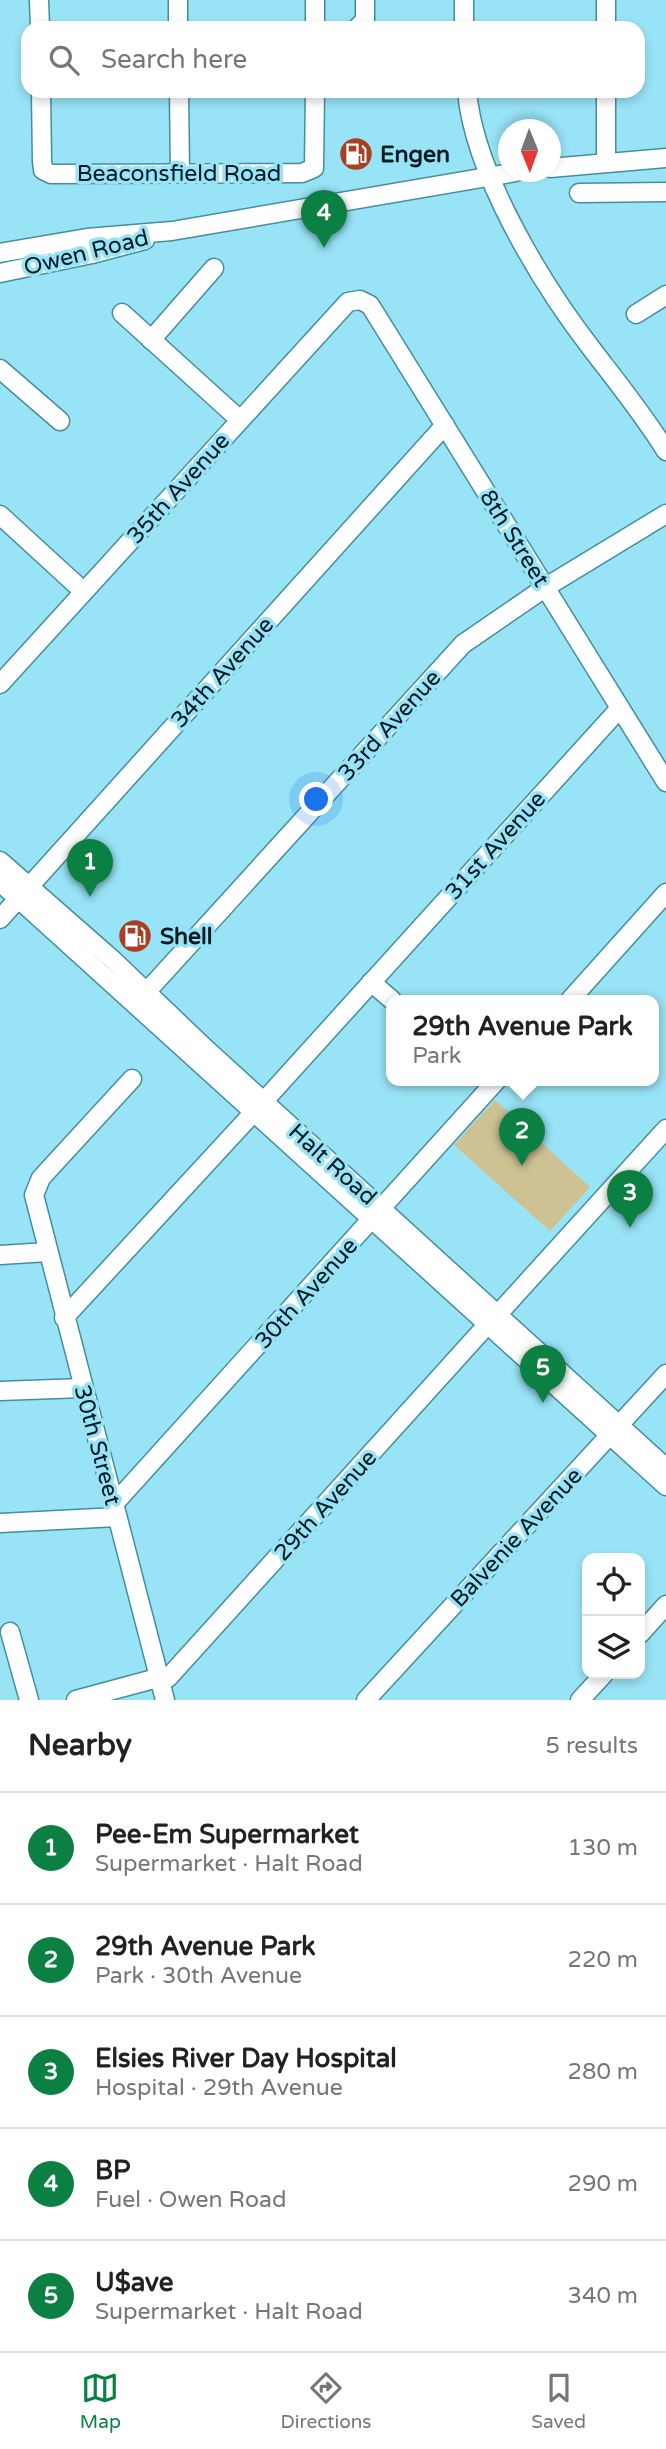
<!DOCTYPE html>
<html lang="en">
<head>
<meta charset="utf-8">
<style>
	:root { --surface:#fff; --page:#f2f2f2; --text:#222; --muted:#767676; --line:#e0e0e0; --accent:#0b8043 }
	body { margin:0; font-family:"Varela Round",sans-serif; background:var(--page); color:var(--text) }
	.controls { position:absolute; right:21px; bottom:21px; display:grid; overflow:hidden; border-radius:14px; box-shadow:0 4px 10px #0003 }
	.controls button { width:63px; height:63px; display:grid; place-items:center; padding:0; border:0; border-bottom:2px solid var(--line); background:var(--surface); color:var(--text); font:35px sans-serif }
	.compass { position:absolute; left:498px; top:119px; width:63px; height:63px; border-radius:50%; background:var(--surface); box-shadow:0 4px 10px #0003; rotate:179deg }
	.you { position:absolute; left:317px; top:800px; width:24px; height:24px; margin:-18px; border:5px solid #fff; border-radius:50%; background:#1a73e8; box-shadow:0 0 0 10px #1a73e833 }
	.badge { display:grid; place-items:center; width:46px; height:46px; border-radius:50%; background:var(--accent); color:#fff; font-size:23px; font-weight:700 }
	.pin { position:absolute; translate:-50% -58px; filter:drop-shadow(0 2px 4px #0008) }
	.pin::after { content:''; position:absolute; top:37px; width:24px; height:21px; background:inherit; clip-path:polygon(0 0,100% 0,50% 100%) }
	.popup { position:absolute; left:386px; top:995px; width:273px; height:91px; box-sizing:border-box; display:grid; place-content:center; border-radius:14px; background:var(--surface); filter:drop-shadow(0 2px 5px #0005); font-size:23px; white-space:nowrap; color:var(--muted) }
	.popup b { font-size:26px; color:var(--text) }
	.popup::after { content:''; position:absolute; left:50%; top:100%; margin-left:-14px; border:14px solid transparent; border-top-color:var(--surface) }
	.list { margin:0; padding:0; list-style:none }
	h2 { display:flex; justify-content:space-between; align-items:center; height:91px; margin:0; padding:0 28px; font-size:30px }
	h2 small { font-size:23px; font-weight:400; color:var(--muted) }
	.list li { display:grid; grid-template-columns:46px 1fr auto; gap:21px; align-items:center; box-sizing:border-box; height:112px; padding:0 28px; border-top:2px solid var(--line) }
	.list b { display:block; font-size:26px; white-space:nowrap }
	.list p { margin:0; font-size:23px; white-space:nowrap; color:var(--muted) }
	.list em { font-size:23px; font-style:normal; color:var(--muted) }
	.icon { flex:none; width:38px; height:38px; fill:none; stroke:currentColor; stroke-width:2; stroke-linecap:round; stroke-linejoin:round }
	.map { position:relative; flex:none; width:666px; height:1700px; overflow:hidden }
	.search { position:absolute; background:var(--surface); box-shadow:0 4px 10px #0003; left:21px; right:21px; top:21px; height:77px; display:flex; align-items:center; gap:18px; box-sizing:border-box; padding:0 24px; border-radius:21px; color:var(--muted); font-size:26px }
	.sheet { height:651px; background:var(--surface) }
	nav { display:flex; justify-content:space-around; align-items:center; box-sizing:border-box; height:98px; border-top:2px solid var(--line); background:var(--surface); font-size:19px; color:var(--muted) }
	nav a { display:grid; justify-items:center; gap:4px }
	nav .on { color:var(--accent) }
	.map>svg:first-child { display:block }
	.green { fill:#cec294 }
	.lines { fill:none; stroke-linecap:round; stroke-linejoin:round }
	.minor-casing { stroke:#438ea0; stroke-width:21 }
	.minor { stroke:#fff; stroke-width:18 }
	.labels { text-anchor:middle; stroke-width:7; stroke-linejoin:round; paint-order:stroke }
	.poi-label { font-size:23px; font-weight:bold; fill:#001b22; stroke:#98e3f6; text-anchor:start }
	.street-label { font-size:23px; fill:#001b22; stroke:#98e3f6 }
</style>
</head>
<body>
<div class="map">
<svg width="666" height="1700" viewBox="0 0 666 1700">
	<rect width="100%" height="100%" fill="#98e3f6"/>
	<polygon class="green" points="495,1100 590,1187 550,1231 454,1145"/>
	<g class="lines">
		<g class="minor-casing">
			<g id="minor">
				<polyline points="39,0 40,28"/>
				<polyline points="178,0 178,28"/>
				<polyline points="315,0 315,28"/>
				<polyline points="464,0 464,28"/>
				<polyline points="606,0 606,28"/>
				<polyline points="357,28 365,20 365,0"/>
				<polyline points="41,91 42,161 43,170 51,174 302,173 314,168 315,91"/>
				<polyline points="179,91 180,173"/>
				<path d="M467 91C474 173 541 283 591 348 617 382 643 414 666 451"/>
				<polyline points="606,91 606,162"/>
				<polyline points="550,168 666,158"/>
				<polyline points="579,193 666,192"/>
				<polyline points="0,253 87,238 172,231 516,172"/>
				<polyline points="0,273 92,254 145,240"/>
				<polyline points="122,313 240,420"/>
				<polyline points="636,314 666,295"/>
				<polyline points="151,340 214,268"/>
				<polyline points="0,369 60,421"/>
				<polyline points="0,515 83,591"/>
				<polyline points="0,684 348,302 360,300 370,305 666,782"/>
				<polyline points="0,861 113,960 206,1049 666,1468"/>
				<polyline points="0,882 666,1486"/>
				<polyline points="0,919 445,425"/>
				<polyline points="371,982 392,1000"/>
				<polyline points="140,999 463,644 546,587 666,514"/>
				<polyline points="570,1000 666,893"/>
				<polyline points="132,1079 41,1178 34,1195 165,1700"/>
				<polyline points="264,1101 620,708"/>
				<polyline points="0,1255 48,1252"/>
				<polyline points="499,1313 666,1129"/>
				<polyline points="64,1318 254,1112"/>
				<polyline points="0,1391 83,1388"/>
				<polyline points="114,1504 497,1080"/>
				<polyline points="0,1523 117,1517"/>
				<polyline points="10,1632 29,1700"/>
				<polyline points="640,1634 666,1605"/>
				<polyline points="76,1700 150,1680 168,1678 487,1325"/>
				<polyline points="366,1700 666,1374"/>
				<polyline points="580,1700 604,1674"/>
			</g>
		</g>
		<use href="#minor" class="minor"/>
	</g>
	<defs>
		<g id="fuel-disc" transform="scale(1.75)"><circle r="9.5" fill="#a73f23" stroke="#98e3f6"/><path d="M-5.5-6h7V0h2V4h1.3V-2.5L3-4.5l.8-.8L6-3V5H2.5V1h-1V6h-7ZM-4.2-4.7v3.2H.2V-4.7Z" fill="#fff"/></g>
	</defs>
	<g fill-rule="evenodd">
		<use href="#fuel-disc" x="356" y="154"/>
		<use href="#fuel-disc" x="135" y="936"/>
	</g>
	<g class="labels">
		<g class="poi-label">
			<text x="380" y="162">Engen</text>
			<text x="160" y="944">Shell</text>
		</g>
		<g class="street-label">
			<text x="179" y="181">Beaconsfield Road</text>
			<text transform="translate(86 252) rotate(-14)" y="8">Owen Road</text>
			<text transform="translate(178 488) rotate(-48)" y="8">35th Avenue</text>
			<text transform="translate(515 538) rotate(58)" y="8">8th Street</text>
			<text transform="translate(222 672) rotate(-48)" y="8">34th Avenue</text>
			<text transform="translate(389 725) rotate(-48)" y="8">33rd Avenue</text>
			<text transform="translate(495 845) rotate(-48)" y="8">31st Avenue</text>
			<text transform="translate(333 1164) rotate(42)" y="8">Halt Road</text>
			<text transform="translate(306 1293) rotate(-48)" y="8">30th Avenue</text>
			<text transform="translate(98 1445) rotate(75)" y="8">30th Street</text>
			<text transform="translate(325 1505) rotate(-48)" y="8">29th Avenue</text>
			<text transform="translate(516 1537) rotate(-47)" y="8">Balvenie Avenue</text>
		</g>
	</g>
</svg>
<div class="controls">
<button><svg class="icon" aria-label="locate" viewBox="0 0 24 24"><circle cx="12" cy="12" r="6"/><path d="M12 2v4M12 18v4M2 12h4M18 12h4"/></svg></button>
<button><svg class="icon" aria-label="layers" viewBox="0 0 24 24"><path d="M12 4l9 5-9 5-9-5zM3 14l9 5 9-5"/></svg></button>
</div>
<svg class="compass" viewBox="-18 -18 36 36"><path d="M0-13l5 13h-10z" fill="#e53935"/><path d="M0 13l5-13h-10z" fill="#767676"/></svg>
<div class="you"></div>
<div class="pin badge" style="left:90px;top:897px">1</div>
<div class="pin badge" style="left:522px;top:1166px">2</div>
<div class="popup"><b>29th Avenue Park</b>Park</div>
<div class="pin badge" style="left:630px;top:1228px">3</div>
<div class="pin badge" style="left:324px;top:248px">4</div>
<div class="pin badge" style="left:543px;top:1403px">5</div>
<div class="search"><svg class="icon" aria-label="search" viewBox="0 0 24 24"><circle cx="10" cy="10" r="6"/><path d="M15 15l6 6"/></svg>Search here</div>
</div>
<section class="sheet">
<h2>Nearby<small>5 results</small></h2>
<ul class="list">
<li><span class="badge">1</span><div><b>Pee-Em Supermarket</b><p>Supermarket · Halt Road</p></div><em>130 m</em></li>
<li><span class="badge">2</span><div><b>29th Avenue Park</b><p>Park · 30th Avenue</p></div><em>220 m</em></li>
<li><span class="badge">3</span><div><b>Elsies River Day Hospital</b><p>Hospital · 29th Avenue</p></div><em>280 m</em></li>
<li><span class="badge">4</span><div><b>BP</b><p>Fuel · Owen Road</p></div><em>290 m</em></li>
<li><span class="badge">5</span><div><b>U$ave</b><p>Supermarket · Halt Road</p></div><em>340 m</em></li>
</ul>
</section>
<nav>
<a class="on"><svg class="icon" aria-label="map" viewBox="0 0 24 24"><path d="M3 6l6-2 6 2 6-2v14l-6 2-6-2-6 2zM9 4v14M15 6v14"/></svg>Map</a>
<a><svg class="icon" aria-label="directions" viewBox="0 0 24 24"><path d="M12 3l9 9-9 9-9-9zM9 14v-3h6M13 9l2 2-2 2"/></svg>Directions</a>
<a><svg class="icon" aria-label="saved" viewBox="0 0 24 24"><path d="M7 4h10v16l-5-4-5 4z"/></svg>Saved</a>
</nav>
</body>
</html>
